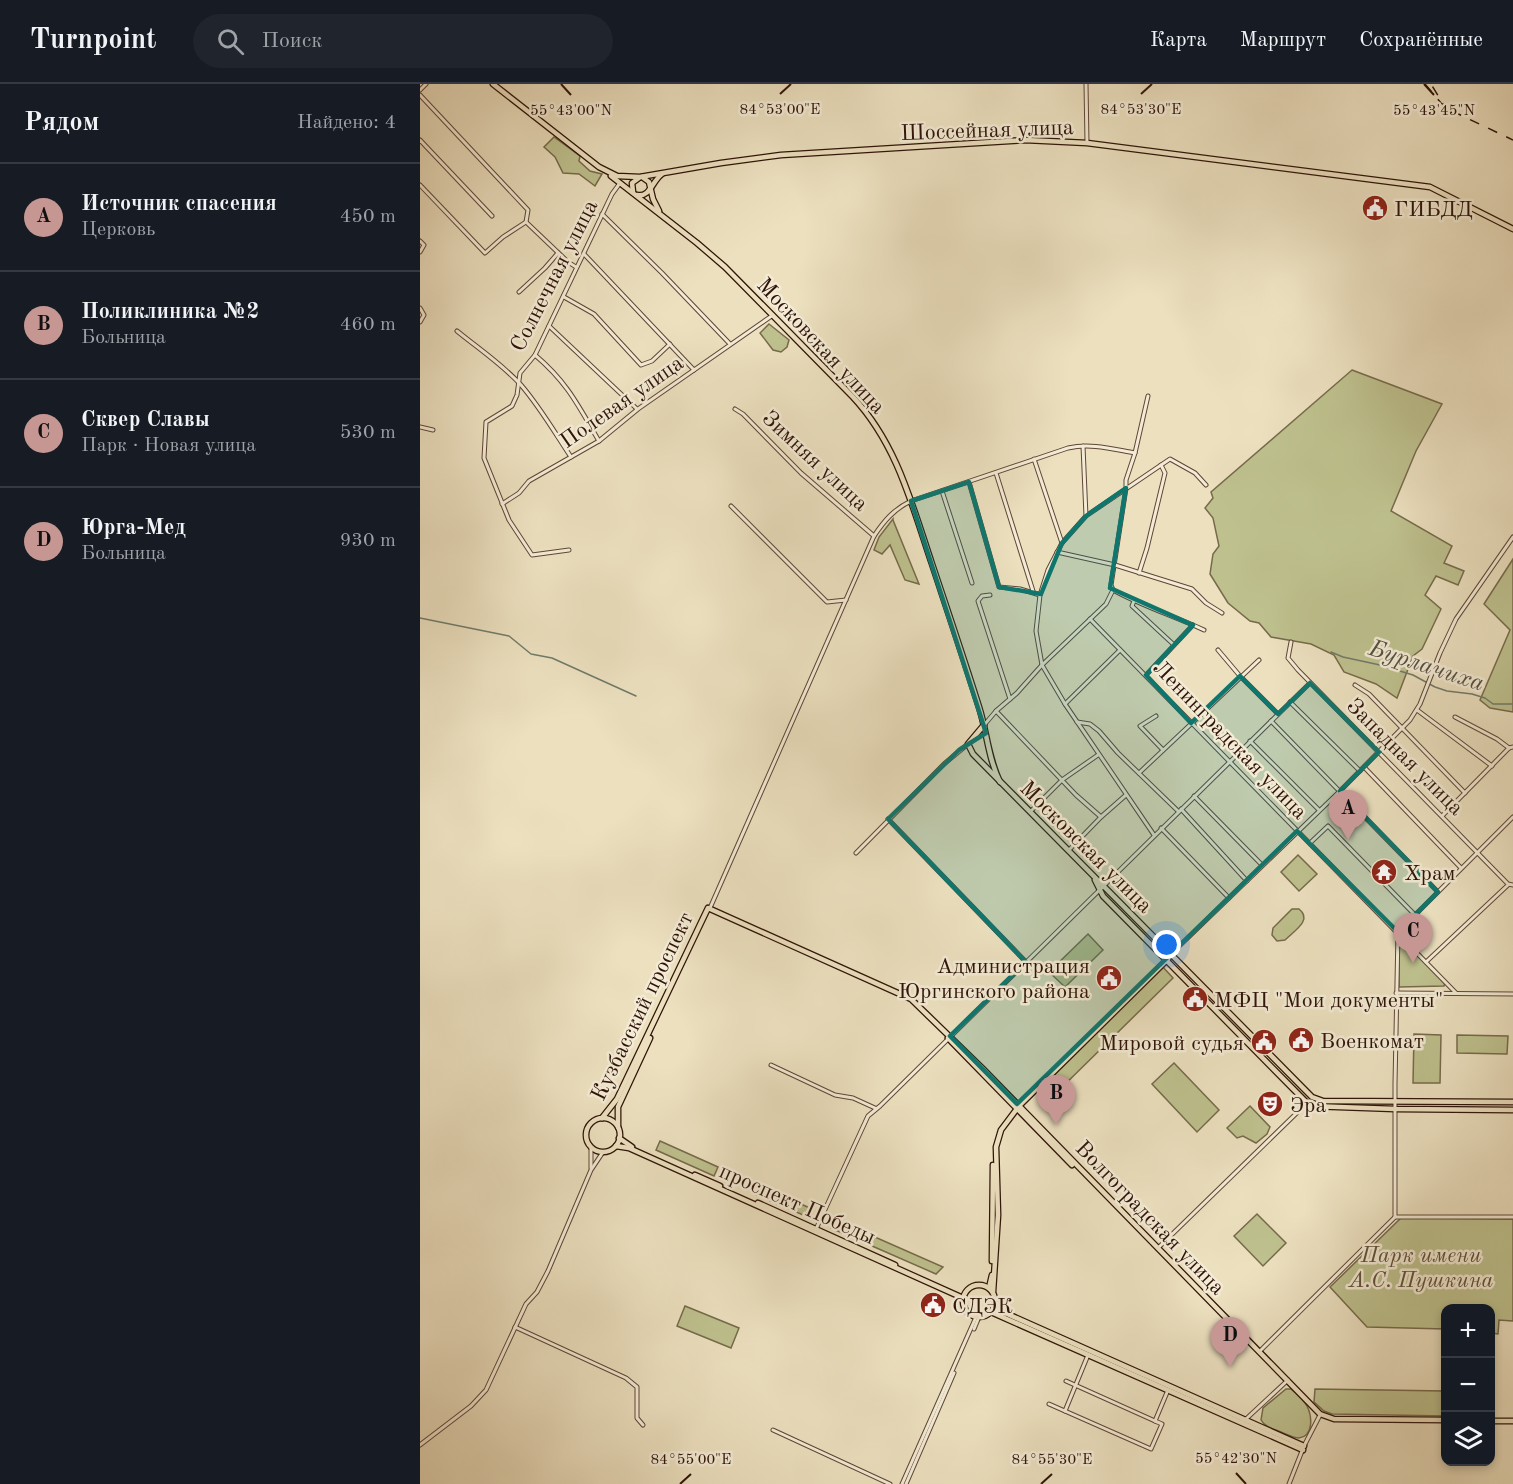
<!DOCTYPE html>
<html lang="ru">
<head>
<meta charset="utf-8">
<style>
	:root { --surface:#171b24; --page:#20242c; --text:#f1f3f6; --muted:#9ea1a6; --line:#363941; --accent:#c59692 }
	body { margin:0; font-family:"Old Standard TT",serif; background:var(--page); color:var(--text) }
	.controls { position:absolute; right:18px; bottom:18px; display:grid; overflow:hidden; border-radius:12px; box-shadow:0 3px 9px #0003 }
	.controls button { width:54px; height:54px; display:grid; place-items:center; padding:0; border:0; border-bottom:2px solid var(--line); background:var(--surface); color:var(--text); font:30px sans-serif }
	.you { position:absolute; left:747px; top:861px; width:21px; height:21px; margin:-15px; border:4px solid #fff; border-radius:50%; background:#1a73e8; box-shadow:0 0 0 9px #1a73e833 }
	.badge { display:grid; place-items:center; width:39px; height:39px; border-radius:50%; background:var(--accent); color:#111; font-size:20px; font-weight:700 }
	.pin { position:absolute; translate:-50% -50px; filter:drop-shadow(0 2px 3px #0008) }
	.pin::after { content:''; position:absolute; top:32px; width:21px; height:18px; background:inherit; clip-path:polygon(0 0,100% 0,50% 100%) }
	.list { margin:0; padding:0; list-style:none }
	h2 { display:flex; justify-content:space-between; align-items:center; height:78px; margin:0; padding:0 24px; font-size:26px }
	h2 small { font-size:20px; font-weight:400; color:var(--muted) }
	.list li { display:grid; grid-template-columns:39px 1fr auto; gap:18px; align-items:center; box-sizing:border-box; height:108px; padding:0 24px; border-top:2px solid var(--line) }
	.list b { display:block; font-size:22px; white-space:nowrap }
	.list p { margin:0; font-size:20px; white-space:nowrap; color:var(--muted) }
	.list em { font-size:20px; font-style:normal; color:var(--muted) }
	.icon { flex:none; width:33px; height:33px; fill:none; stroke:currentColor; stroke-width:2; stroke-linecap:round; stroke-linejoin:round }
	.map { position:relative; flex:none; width:1093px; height:1400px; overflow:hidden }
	header { display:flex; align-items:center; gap:36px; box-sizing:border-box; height:84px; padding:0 30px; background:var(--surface); border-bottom:2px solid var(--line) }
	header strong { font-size:28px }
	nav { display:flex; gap:33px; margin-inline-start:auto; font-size:21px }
	.search { width:420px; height:54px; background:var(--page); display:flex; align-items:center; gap:15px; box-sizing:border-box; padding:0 21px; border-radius:33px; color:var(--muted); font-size:22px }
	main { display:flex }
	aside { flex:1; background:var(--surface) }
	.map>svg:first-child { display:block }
	.green { fill:#bec18e; stroke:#766a4b; stroke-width:1.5 }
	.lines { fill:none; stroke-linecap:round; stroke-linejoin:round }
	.stream { stroke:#6f7a6a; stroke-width:1.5 }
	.minor-casing { stroke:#5e4636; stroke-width:5 }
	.major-casing { stroke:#2e1308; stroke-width:7 }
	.minor { stroke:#f3ebd5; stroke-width:3 }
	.major { stroke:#ece0bf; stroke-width:4.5 }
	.rail { stroke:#2e1308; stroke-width:1.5; stroke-dasharray:10 10; stroke-linecap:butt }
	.marked { fill:#0f766e; fill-opacity:0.2; stroke:#0f766e; stroke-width:4.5; stroke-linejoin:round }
	.ticks { fill:none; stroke:#2e1308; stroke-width:2 }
	.labels { text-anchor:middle; stroke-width:5; stroke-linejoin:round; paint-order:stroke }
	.street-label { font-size:22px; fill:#2e1308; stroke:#f3ebd5 }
	.poi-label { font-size:22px; fill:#2e1308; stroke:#f3ebd5; text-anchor:start }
	.park-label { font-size:22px; font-style:italic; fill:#605037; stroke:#f3ebd5 }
	.water-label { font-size:24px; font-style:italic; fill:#544f41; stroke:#f3ebd5 }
	.ticks-label { font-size:15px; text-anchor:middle; fill:#2e1308; stroke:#f3ebd5; stroke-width:5; stroke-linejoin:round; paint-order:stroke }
</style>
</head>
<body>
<header>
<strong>Turnpoint</strong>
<div class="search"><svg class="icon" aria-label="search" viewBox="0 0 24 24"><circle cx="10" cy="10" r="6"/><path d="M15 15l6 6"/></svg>Поиск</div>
<nav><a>Карта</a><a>Маршрут</a><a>Сохранённые</a></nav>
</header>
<main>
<aside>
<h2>Рядом<small>Найдено: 4</small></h2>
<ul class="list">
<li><span class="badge">A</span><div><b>Источник спасения</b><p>Церковь</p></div><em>450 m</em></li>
<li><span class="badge">B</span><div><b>Поликлиника №2</b><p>Больница</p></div><em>460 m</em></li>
<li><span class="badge">C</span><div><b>Сквер Славы</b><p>Парк · Новая улица</p></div><em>530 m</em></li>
<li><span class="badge">D</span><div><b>Юрга-Мед</b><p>Больница</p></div><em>930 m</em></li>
</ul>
</aside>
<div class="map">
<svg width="1093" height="1400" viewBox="0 0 1093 1400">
	<rect width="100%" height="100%" fill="#ece0bf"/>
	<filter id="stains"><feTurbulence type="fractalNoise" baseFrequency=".00333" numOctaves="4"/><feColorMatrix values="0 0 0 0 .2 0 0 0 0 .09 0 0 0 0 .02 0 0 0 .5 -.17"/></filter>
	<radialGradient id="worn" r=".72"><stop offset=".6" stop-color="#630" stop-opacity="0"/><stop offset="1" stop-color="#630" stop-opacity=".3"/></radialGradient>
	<g class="green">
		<polygon points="134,53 160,72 159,77 170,87 182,90 175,102 159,90 143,89 135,73 124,63"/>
		<polygon points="349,240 369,256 367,263 361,268 353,266 340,249"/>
		<polygon points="932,286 1022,320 996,367 971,427 1032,462 1024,479 1044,487 1038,501 1016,492 1005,511 1021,525 1002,565 993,572 977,614 956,600 924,588 914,571 891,560 851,553 839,539 830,537 808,519 790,490 793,470 799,462 793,434 785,424 793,414 791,408"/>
		<polygon points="473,435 473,436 499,500 485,496 470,461 462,470 454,466 459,453"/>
		<polygon points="1093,475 1093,628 1070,624 1060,616 1090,546 1064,520"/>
		<polygon points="878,771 897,790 879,807 861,788"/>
		<path d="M872 825H879C893 836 874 847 865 856L857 857 852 851 853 844Z"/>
		<polygon points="668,850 683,866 645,903 629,888"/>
		<polygon points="982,857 985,857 1025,899 1024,902 979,903 979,862"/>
		<polygon points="742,882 753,894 629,1016 617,1005"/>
		<polygon points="994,950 1021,951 1020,999 993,999"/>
		<polygon points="1037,951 1088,952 1087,970 1037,969"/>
		<polygon points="754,979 799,1026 777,1048 732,1000"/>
		<polygon points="830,1022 850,1043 847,1050 836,1059 823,1052 817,1054 807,1044"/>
		<polygon points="240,1057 298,1083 294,1092 236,1066"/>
		<polygon points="338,1101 392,1125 383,1131 335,1110"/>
		<polygon points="837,1130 866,1159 843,1182 814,1152"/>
		<polygon points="981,1134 1093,1135 1093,1237 1079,1236 1078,1250 1071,1249 1070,1224 1026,1224 1025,1245 947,1243 910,1203"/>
		<polygon points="412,1141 436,1152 439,1146 523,1183 516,1190 411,1144"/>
		<polygon points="265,1222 319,1244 311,1264 257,1242"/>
		<path d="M866 1305H871C877 1310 883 1315 887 1322 892 1332 894 1352 879 1354 873 1354 866 1350 861 1348 853 1345 845 1343 841 1336L843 1324Z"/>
		<polygon points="895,1305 1025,1307 1025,1332 912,1330 904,1327 894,1318"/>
	</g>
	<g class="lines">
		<g class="stream">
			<polyline points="0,534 89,552 111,570 132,574 216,612"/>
			<polyline points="911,568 923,573 960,581 993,591 1015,603 1027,607 1052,610 1065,614 1073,620 1093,620"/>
		</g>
		<g class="minor-casing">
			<g id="minor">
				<polyline points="666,0 667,59"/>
				<polyline points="0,6 6,0"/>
				<polyline points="0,11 108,126 106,138 148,178 156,183"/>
				<polyline points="0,56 72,132"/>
				<polyline points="0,101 65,169 83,153 106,138"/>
				<polyline points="182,130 242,189 310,260"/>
				<polyline points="0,157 4,161 0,168"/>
				<polyline points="164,170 274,286"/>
				<polyline points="99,208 125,184 138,169"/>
				<polyline points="144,213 174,230 221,281 232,277 250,260"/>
				<polyline points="0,224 4,231 0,238"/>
				<polyline points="129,242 217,325"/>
				<path d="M37 247C59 265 82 280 101 301 120 323 135 349 151 373"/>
				<path d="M115 271C147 298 158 321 179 357"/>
				<polyline points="315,325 323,330 381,389 454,452"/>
				<polyline points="0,343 13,346"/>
				<polyline points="663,362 666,432"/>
				<polyline points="614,375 642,459"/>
				<polyline points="576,389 613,507"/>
				<polyline points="549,398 579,503 600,505 620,511"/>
				<polyline points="522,407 552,499"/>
				<polyline points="82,420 99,409 109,397 179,357 218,325 353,231"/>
				<polyline points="311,422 407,518 426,516"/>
				<polyline points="149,466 112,471 89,436 64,374 66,338 92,322 97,311 100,289 115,271 192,110 200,99"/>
				<polyline points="637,468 695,481 772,505 786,519 802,529"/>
				<polyline points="719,489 727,464 745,389 741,381"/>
				<path d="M693 506C722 522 754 532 784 546"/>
				<polyline points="570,511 562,512 558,517 590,615"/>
				<polyline points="714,517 712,522 753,560"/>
				<polyline points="670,535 1036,909"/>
				<polyline points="871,558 868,574 878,586 1088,800 1093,801"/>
				<polyline points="798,566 820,592 858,630"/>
				<polyline points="727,590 773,541"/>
				<polyline points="935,601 949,610 1045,709"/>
				<polyline points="870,618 940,687"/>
				<polyline points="645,620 700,566"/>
				<polyline points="997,626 1072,682"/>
				<polyline points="576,627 656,711 681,733"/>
				<polyline points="736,632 720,642 743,666"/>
				<polyline points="1035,633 1077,655 1089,664"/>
				<polyline points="851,637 1017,807"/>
				<polyline points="657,638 670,640 679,647 698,669 758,727"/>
				<polyline points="565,640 576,627 597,609 622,581 686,520 693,506 691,501 706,404 706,396 715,369 728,312"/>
				<polyline points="830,657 899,726"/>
				<polyline points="944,683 1041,784"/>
				<polyline points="719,689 839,576"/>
				<polyline points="774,712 842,781"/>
				<polyline points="761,725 827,797"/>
				<polyline points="611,727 642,696 678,671"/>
				<polyline points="1022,732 1089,664 1093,663"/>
				<polyline points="468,735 606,878"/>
				<polyline points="741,744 809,814"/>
				<polyline points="734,751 645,620 622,581 616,547 620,511 628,486 642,459 666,432 750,375 775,389 786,401"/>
				<polyline points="890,759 908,742 994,830"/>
				<polyline points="649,766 681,733 706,711"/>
				<polyline points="436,769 524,680 548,660"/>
				<path d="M290 824 454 452C464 437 474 425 491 417L648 364C671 359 692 365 715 369"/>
				<polyline points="751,870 920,707 990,636 1000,620 1020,569 1036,535 1093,453"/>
				<polyline points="1006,878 1088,801"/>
				<polyline points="976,909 1093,910"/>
				<polyline points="351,981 415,1011 433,1014 455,1024"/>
				<polyline points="171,1084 171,1063"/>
				<polyline points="975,1133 1093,1133"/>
				<polyline points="396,1145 448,1032 460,1022 890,599"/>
				<polyline points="738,1164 887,1019"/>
				<polyline points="95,1243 206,1294 217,1303 217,1334 223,1341"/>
				<polyline points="554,1245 559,1233"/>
				<polyline points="840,1267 975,1133 975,1000 978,848 1093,733"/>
				<polyline points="646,1297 735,1337"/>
				<polyline points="629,1320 731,1365 742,1340 735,1337 748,1306"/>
				<polyline points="645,1327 668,1271"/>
				<polyline points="826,1335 868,1296"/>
				<polyline points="353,1346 470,1400"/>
				<polyline points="0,1361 51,1322 66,1306 106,1220 117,1208 128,1187 171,1086 183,1068"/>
				<polyline points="482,1400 556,1233"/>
				<polyline points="486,1400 534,1289"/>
				<polyline points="869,1400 884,1362 900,1331"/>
			</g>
		</g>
		<g class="major-casing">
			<g id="major">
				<polyline points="73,0 179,83 197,92 220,93 301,79 361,71 605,56 667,59 1010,103 1093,145"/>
				<path d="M191 92 277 159 305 183 433 313C477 360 492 421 512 480 528 528 544 575 559 623 567 648 568 674 580 698"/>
				<polyline points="222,93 229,98 233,115 239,127"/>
				<polyline points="213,108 212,99 219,94"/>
				<path d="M217 111C230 114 232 97 242 90"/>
				<polyline points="564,641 548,660 553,670 892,1013 903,1017 1093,1018"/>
				<polyline points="675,796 683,812 890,1022 975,1025 1093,1026"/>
				<polyline points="528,954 652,1081"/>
				<polyline points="182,1034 197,1015 288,824 491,915 562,984 900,1330 914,1335 1026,1336"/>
				<circle cx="183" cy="1051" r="17"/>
				<polyline points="198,1043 198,1023 230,954"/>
				<polyline points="199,1054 212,1063"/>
				<polyline points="196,1062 209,1064 543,1214"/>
				<polyline points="275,1091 300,1102"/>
				<polyline points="338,1119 475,1181"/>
				<polyline points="572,1177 573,1081"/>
				<circle cx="559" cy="1217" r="16"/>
				<polyline points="569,1204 572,1191"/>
				<polyline points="573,1208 578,1131 576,1063 581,1046 599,1022 748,875"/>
				<polyline points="574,1224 884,1362"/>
				<polyline points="571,1228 883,1366"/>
				<polyline points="1070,1337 1093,1337"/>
			</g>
		</g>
		<use href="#minor" class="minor"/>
		<use href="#major" class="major"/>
		<g class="rail">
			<polyline points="1005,0 1021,19 1032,27 1022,18 1011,0"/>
			<polyline points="1032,27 1093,56"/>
		</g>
	</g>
	<path class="marked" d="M549 398 579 503 621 510 642 459 666 432 706 404 690 504 773 541 726 591 771 639 820 592 858 630 890 599 959 668 920 707 1018 808 978 848 877 747 597 1020 530 952 606 878 468 735 539 666 566 649 491 417Z"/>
	<path class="ticks" d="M141 0 151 11M1004 0 1014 11M360 10 371 0M721 10 732 0M816 1389 826 1400M260 1400 271 1390M621 1400 632 1390"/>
	<defs>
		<g id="civic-disc" transform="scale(1.35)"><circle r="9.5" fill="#8f2418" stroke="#f3ebd5"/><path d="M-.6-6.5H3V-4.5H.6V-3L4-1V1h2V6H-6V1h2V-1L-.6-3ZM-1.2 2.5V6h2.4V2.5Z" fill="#fff"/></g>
		<g id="temple-disc" transform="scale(1.35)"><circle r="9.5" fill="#8f2418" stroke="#f3ebd5"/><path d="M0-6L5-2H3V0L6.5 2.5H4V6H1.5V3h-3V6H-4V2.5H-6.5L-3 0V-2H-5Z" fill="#fff"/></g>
		<g id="theatre-disc" transform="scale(1.35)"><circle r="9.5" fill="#8f2418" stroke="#f3ebd5"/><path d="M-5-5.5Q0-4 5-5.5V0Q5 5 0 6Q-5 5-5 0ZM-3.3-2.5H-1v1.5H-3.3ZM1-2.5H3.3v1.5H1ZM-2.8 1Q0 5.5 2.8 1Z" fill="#fff"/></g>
	</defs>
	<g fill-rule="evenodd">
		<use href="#civic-disc" x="955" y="124"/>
		<use href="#temple-disc" x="964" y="788"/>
		<use href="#civic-disc" x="689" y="894"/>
		<use href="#civic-disc" x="775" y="915"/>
		<use href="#civic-disc" x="881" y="956"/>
		<use href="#civic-disc" x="844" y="958"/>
		<use href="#theatre-disc" x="850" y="1020"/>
		<use href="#civic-disc" x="513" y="1221"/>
	</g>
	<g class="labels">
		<g class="street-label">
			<text transform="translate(567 45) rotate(-2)" y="8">Шоссейная улица</text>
			<text transform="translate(133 191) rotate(-63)" y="8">Солнечная улица</text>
			<text transform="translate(402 261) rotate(47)" y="8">Московская улица</text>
			<text transform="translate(201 317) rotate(-35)" y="8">Полевая улица</text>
			<text transform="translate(396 376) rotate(43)" y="8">Зимняя улица</text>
			<text transform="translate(811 655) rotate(46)" y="8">Ленинградская улица</text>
			<text transform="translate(986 672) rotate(45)" y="8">Западная улица</text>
			<text transform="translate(667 762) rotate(45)" y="8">Московская улица</text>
			<text transform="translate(221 922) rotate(-64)" y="8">Кузбасский проспект</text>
			<text transform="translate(378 1119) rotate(24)" y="8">проспект Победы</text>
			<text transform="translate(731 1133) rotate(46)" y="8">Волгоградская улица</text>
		</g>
		<g class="poi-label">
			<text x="974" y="132">ГИБДД</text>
			<text x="984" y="796">Храм</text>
			<text x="670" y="889" text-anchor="end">Администрация<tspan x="670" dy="25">Юргинского района</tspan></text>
			<text x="794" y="923">МФЦ "Мои документы"</text>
			<text x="900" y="964">Военкомат</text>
			<text x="824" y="966" text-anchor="end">Мировой судья</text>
			<text x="870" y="1028">Эра</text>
			<text x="532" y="1229">СДЭК</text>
		</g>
		<g class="park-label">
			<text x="1001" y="1178">Парк имени<tspan x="1001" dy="25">А.С. Пушкина</tspan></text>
		</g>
		<g class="water-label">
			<text transform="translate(1007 581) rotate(18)" y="8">Бурлачиха</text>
		</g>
	</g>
	<g class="ticks-label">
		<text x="360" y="30">84°53'00"E</text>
		<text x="721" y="30">84°53'30"E</text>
		<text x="151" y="31">55°43'00"N</text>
		<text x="1014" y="31">55°43'45"N</text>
		<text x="816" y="1379">55°42'30"N</text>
		<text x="271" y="1380">84°55'00"E</text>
		<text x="632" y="1380">84°55'30"E</text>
	</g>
	<rect width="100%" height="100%" filter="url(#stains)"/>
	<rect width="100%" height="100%" fill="url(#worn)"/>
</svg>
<div class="controls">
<button>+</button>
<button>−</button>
<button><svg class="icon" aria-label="layers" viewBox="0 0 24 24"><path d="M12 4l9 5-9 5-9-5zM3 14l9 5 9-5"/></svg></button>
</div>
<div class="you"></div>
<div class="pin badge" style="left:928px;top:756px">A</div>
<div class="pin badge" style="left:636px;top:1041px">B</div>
<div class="pin badge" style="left:993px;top:879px">C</div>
<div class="pin badge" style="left:810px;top:1283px">D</div>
</div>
</main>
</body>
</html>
